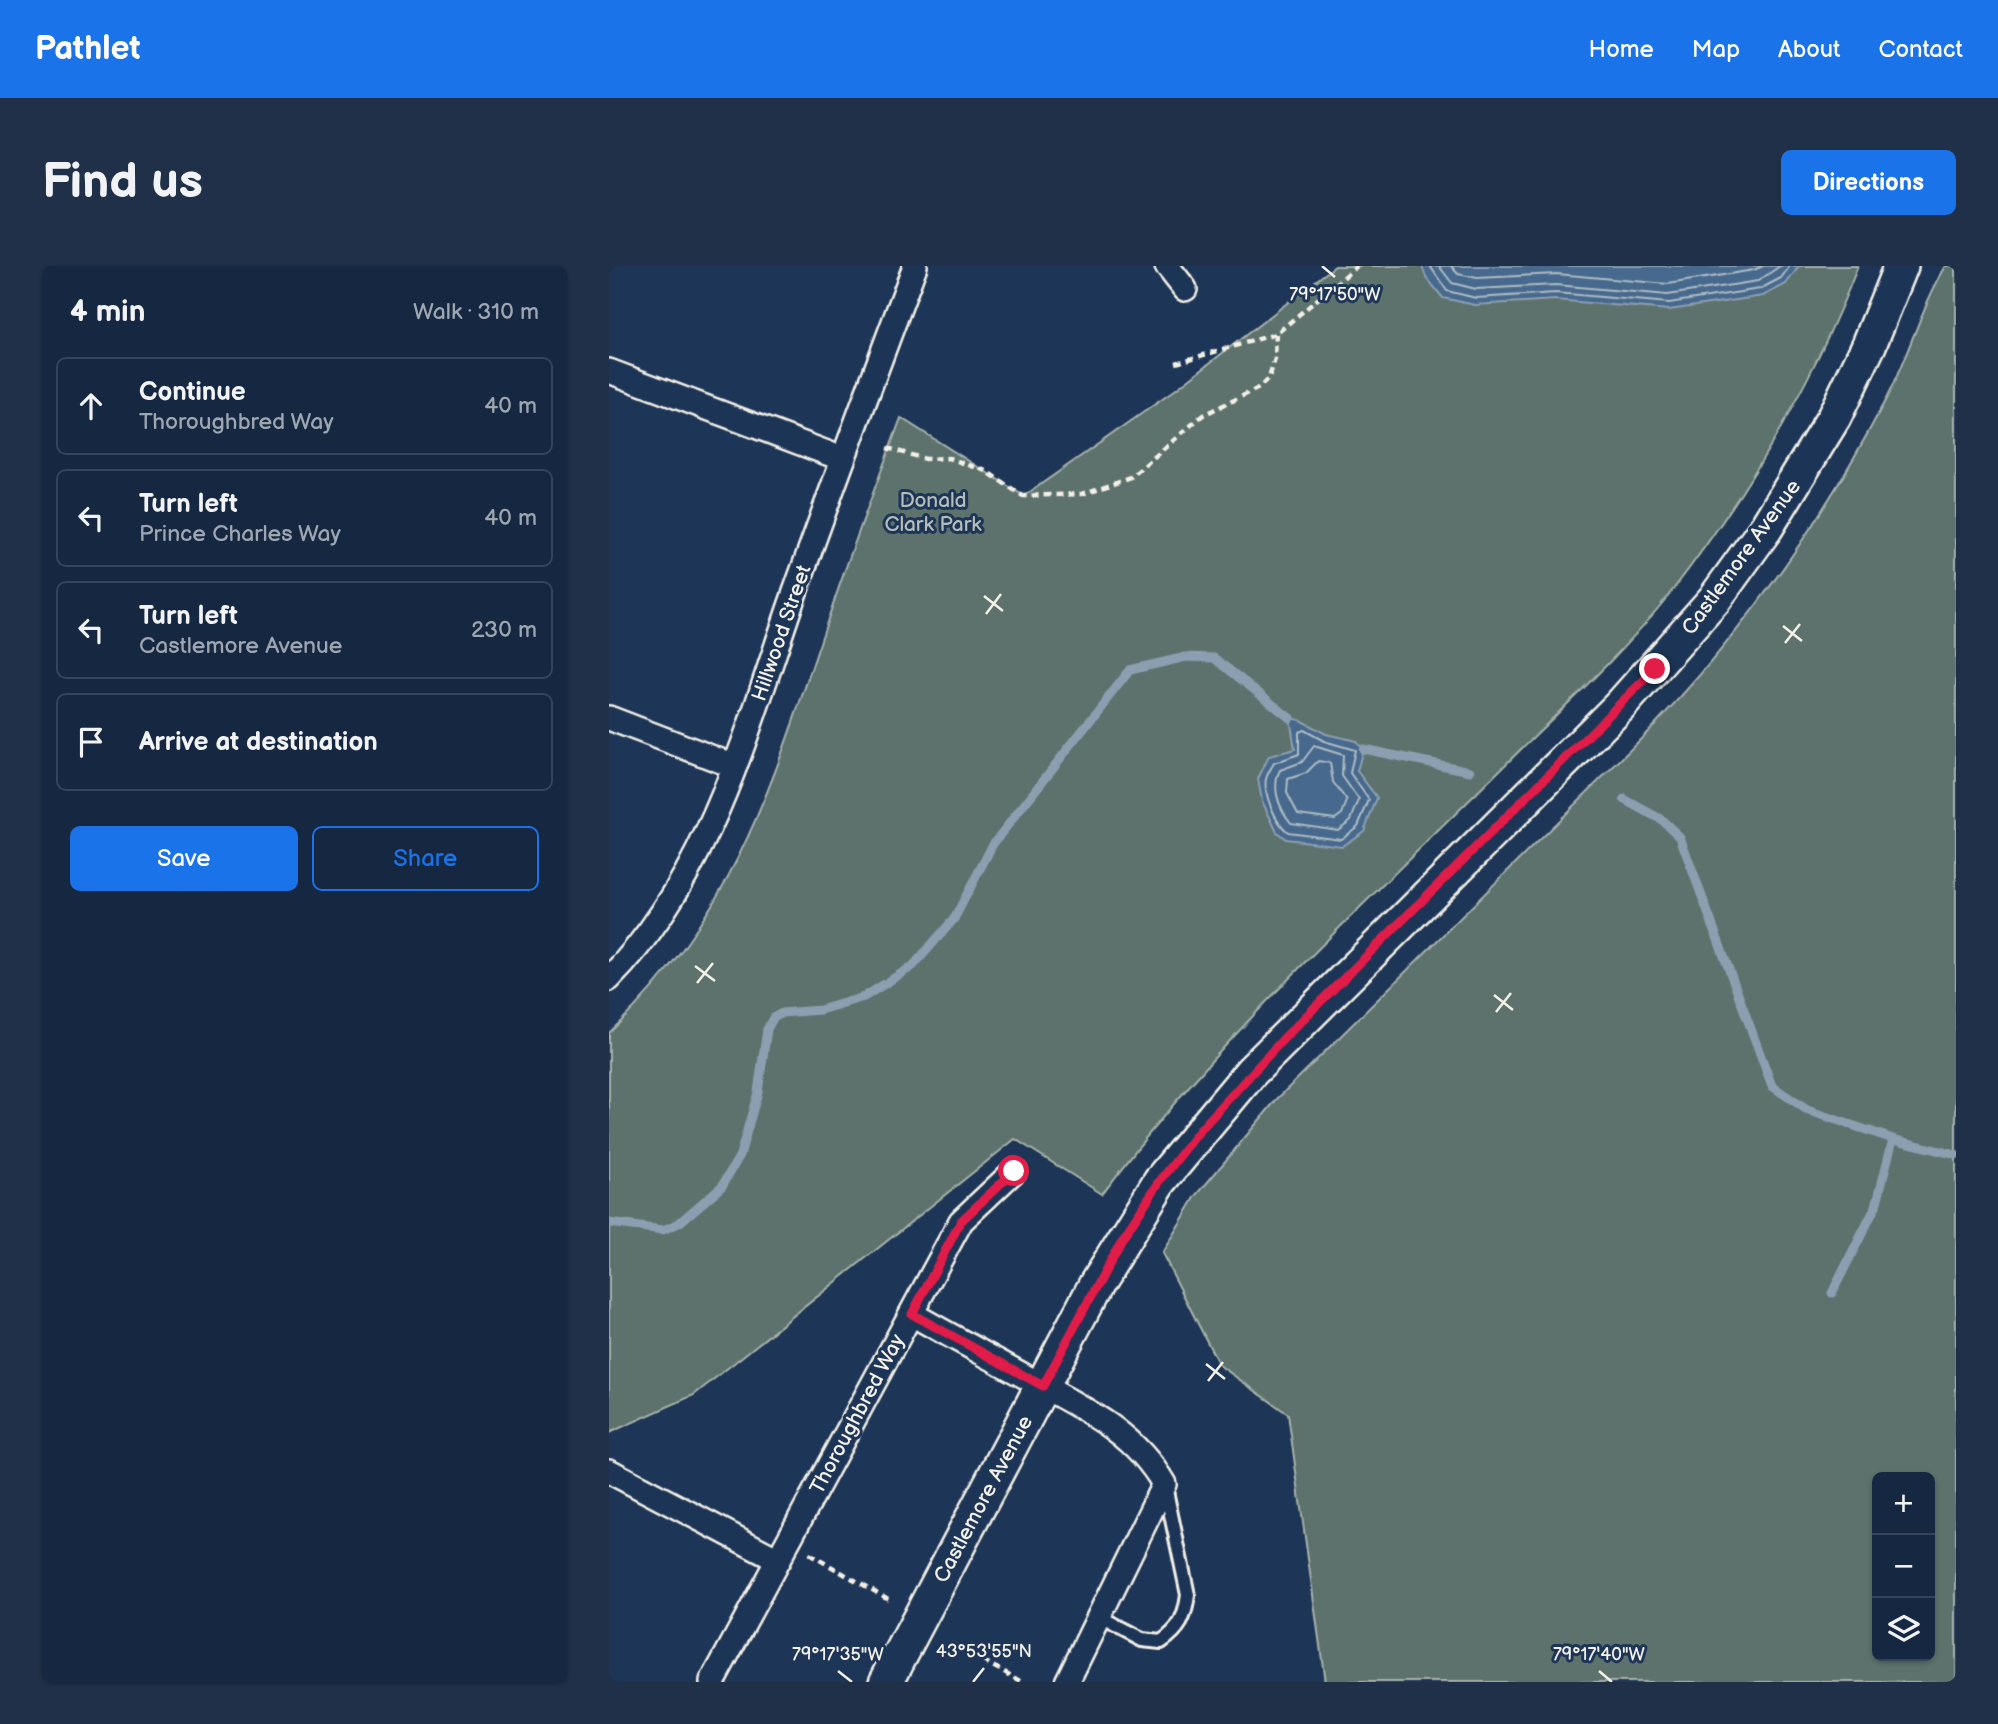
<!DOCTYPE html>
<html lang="en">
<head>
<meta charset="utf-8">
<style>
	:root { --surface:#162841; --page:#1f3048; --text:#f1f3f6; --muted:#9ea6b1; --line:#35445a; --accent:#1a73e8 }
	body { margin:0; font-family:"Balsamiq Sans",sans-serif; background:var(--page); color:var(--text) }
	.controls { position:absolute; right:21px; bottom:21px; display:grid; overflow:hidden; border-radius:10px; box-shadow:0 2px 5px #0004 }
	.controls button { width:63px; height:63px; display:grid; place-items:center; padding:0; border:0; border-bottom:2px solid var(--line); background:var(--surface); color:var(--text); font:35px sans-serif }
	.stop { position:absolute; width:21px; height:21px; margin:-16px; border:5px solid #e11d48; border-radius:50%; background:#fff }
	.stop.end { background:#e11d48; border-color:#fff; box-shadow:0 2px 7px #0008 }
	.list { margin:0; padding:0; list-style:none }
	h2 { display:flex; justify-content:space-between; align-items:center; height:91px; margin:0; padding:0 28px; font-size:30px }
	h2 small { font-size:23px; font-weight:400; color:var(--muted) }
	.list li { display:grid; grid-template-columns:46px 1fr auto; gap:21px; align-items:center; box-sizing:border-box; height:98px; margin:0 14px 14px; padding:0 14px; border:2px solid var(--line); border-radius:10px }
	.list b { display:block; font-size:26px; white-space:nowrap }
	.list p { margin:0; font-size:23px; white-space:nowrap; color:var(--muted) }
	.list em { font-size:23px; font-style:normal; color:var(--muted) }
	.actions { display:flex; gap:14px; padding:21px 28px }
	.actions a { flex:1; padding:16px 0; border:2px solid var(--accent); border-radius:10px; text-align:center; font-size:24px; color:var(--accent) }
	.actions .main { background:var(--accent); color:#fff }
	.icon { flex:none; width:38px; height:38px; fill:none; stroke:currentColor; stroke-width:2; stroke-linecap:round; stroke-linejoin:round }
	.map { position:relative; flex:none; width:1347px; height:1416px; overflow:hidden; border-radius:10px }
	header { display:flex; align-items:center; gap:42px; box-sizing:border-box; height:98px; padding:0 35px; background:var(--accent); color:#fff }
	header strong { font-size:33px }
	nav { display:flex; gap:38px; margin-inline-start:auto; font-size:24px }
	.intro { display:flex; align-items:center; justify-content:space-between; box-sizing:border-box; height:168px; padding:0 42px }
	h1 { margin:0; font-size:49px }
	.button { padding:18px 32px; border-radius:10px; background:var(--accent); color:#fff; font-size:24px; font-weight:700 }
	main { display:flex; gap:42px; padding:0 42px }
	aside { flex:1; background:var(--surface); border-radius:10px; box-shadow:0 2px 5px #0004 }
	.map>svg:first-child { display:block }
	.green { fill:#5d726d; stroke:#a8b2aa; stroke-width:2; fill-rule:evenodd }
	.water { fill:#46698d; stroke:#8c9fb1; stroke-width:2 }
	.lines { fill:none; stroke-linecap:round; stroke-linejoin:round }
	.shore { stroke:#aebbc4; stroke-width:2 }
	.stream { stroke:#8c9fb1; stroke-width:9 }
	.lane-casing { stroke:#f4f1e8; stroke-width:18 }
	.street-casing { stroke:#f4f1e8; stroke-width:28 }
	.secondary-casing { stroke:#f4f1e8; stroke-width:38 }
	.path { stroke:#f4f1e8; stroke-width:4.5; stroke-dasharray:7 5; stroke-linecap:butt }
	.lane { stroke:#1d3557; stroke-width:12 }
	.street { stroke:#1d3557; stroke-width:23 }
	.secondary { stroke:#1d3557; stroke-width:33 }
	.route { stroke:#e11d48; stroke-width:9 }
	.ticks { fill:none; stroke:#f4f1e8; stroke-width:2.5 }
	.labels { text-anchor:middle; stroke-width:6; stroke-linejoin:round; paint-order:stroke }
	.park-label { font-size:21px; fill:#b8beb7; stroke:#1d3557 }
	.street-label { font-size:21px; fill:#f4f1e8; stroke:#1d3557 }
	.ticks-label { font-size:18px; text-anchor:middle; fill:#f4f1e8; stroke:#1d3557; stroke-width:6; stroke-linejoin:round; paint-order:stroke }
</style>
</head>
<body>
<header>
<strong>Pathlet</strong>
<nav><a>Home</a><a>Map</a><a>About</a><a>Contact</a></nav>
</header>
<div class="intro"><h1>Find us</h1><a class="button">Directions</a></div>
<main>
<aside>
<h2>4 min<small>Walk · 310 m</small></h2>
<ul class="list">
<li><svg class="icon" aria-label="ahead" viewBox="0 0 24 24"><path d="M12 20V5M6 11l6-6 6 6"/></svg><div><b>Continue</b><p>Thoroughbred Way</p></div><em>40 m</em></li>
<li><svg class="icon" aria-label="left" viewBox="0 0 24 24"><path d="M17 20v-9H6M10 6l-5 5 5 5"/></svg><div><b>Turn left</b><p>Prince Charles Way</p></div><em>40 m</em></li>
<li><svg class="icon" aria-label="left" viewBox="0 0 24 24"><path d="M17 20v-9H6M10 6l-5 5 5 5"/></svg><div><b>Turn left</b><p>Castlemore Avenue</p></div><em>230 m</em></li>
<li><svg class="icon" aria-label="arrive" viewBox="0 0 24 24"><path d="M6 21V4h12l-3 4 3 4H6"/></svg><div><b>Arrive at destination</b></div></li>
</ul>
<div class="actions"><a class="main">Save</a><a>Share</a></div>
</aside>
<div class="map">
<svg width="1347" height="1416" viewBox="0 0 1347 1416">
	<rect width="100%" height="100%" fill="#1d3557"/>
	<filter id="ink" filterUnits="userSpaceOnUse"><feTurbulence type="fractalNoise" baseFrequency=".0143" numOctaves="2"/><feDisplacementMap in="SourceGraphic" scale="14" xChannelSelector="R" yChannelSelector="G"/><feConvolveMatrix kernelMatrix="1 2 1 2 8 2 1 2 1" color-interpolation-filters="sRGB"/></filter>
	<g filter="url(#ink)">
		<g class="green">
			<path d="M726 0H1249C1203 118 1140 225 1063 325 1013 389 952 443 895 500 756 638 610 770 493 928L406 873 85 1129 0 1167V767C127 647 164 515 218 356 241 287 267 219 292 152L415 230 562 127Z"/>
			<path d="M1337 0H1347V1416H716L679 1148 610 1099 553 987 587 930 668 833 1029 476C1130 373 1212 259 1278 131 1300 89 1312 41 1337 0ZM1268 1211H1321V1390H1268Z"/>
		</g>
		<g class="water">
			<polygon points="813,0 1190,0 1177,18 1154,30 1060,44 946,34 866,39 834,32 817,11"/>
			<polygon points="681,452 691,454 717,468 747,475 754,483 748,505 768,532 755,565 733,580 677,573 668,566 653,535 649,513 660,490 686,483"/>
		</g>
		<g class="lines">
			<g class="shore">
				<polyline points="821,0 838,25 867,32 947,27 1060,37 1151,23 1172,12 1181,0"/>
				<polyline points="830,0 843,17 867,23 947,19 1059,29 1149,15 1171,0"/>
				<polyline points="842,0 849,8 868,12 948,8 1059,18 1145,4 1154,0"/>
				<path d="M695 464 715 475 746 484 741 507 760 534 749 560 732 573 679 566C667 557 654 528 657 513 658 508 662 502 665 497L690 488V466Z"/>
				<path d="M705 480 734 489 733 510 750 534 742 554 729 564 682 557C670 542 662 522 671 504L693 496Z"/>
				<polygon points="709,495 721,497 724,516 738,535 733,548 726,553 689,548 678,527 679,513 697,507"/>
			</g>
			<g class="stream">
				<polyline points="754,483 861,505"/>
				<polyline points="1015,533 1053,554 1071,571 1163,820 1198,844 1284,873 1347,889"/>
				<polyline points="0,957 54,964 70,957 113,920 131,889 149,826 158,763 164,752 173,747 211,744 255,731 304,700 345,653 384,578 521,404 577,391 605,392 681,452"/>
				<polyline points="1223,1027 1267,940 1284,873"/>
			</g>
			<g class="lane-casing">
				<path id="lane" d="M489 1351 533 1374 552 1376C571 1363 576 1352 579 1329L556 1220"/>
			</g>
			<g class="street-casing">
				<g id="street">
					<polyline points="558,0 576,23"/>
					<polyline points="0,105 234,193"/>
					<polyline points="0,452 125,500"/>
					<path d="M0 713C102 609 138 463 185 329 224 219 265 109 306 0"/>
					<path d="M303 1048C343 1071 385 1093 426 1116 477 1144 524 1165 555 1218L458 1416"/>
					<polyline points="0,1205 169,1294"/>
					<polyline points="103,1416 352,955 405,905"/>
				</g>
			</g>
			<g class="secondary-casing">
				<polyline id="secondary" points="277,1416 487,1018 551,915 642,806 1011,440 1105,334 1157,262 1225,151 1260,79 1292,0"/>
			</g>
			<g class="path">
				<polyline points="567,97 667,68 748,0"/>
				<polyline points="278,182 316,193 340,192 377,205 414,230 473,228 522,211 594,149 650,122 660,112 666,93 667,68"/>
				<polyline points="200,1288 283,1335"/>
				<polyline points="342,1378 414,1416"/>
			</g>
			<use href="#lane" class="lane"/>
			<use href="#street" class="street"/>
			<use href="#secondary" class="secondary"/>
		</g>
	</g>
	<g class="lines" filter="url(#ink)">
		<polyline class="route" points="405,905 352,955 303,1048 434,1120 513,972 551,915 590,865 675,772 1046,403"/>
	</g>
	<path class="ticks" d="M713 0 726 11M375 330 394 345M377 348 392 328M1174 360 1193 375M1176 377 1191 358M86 700 106 715M88 717 104 697M885 729 904 744M887 746 902 727M597 1098 616 1113M599 1115 614 1096M229 1405 243 1416M990 1405 1003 1416M364 1416 375 1402"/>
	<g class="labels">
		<g class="park-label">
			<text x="324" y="241">Donald<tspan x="324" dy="24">Clark Park</tspan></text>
		</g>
		<g class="street-label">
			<text transform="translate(1132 291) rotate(-54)" y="7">Castlemore Avenue</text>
			<text transform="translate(172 367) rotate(-71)" y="7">Hillwood Street</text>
			<text transform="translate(248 1148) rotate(-62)" y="7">Thoroughbred Way</text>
			<text transform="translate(374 1233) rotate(-62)" y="7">Castlemore Avenue</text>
		</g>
	</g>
	<g class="ticks-label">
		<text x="726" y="34">79°17'50"W</text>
		<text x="375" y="1391">43°53'55"N</text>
		<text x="229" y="1394">79°17'35"W</text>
		<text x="990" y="1394">79°17'40"W</text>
	</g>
</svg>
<div class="controls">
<button>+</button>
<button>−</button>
<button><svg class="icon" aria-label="layers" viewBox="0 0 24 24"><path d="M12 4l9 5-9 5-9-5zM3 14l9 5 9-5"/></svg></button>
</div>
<div class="stop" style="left:405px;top:905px"></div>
<div class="stop end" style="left:1046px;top:403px"></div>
</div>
</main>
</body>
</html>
